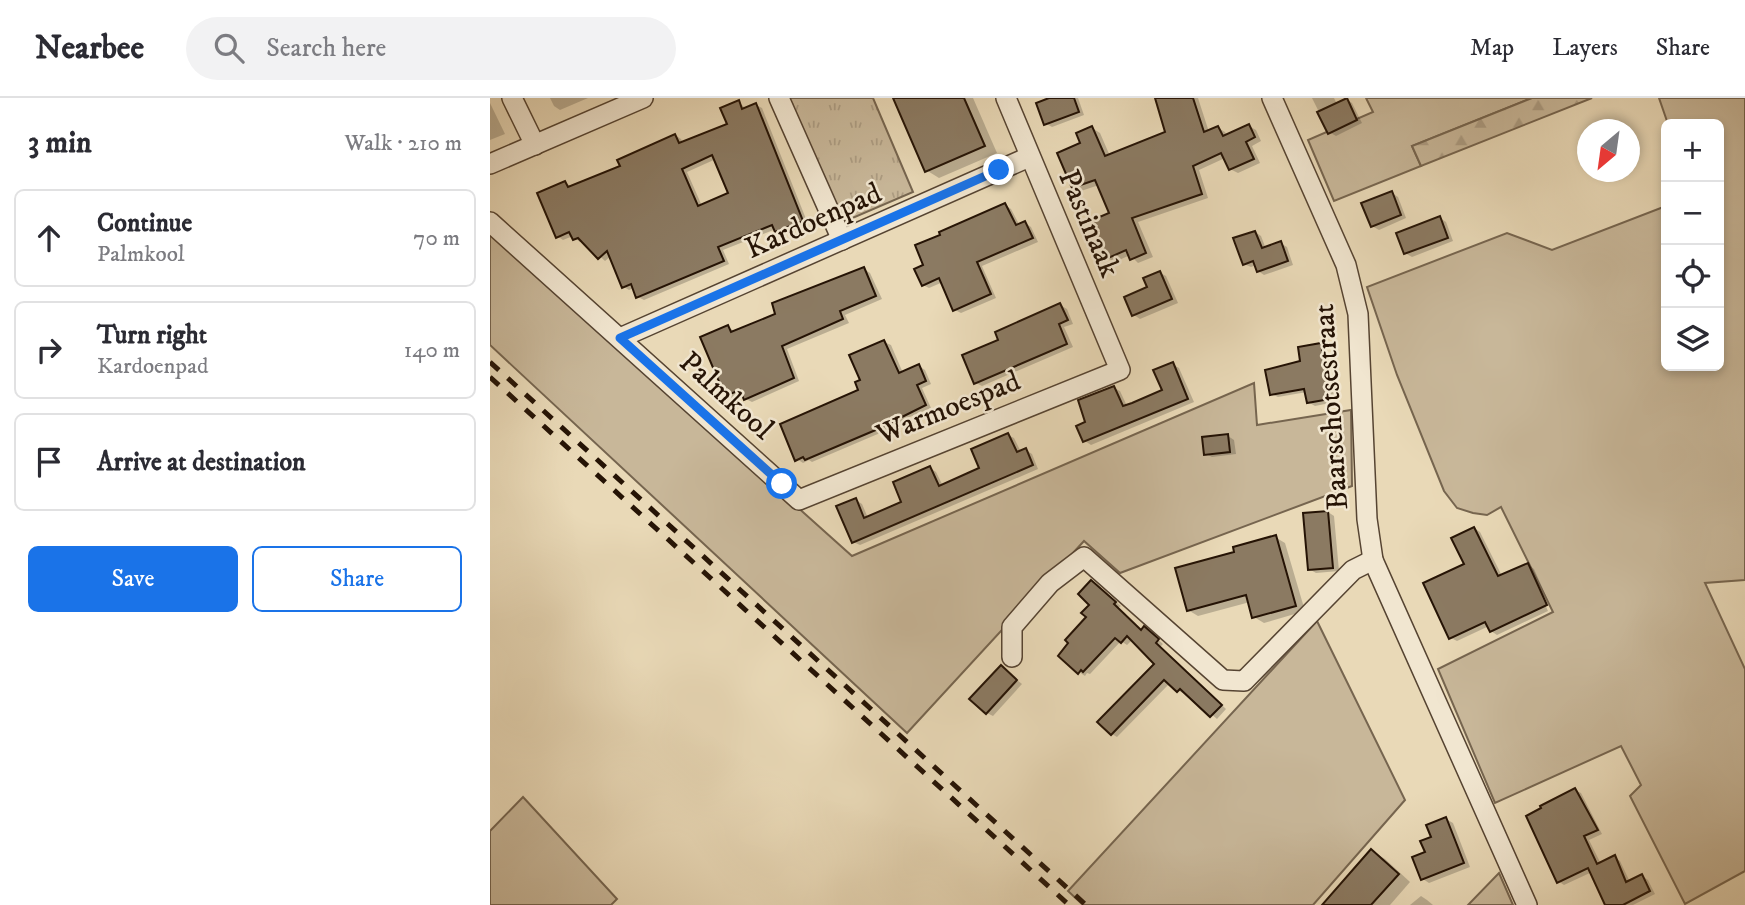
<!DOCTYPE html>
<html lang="en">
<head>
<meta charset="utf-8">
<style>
	:root { --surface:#fff; --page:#f2f2f3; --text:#2b2b33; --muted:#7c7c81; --line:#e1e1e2; --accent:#1a73e8 }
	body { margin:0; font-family:"IM FELL DW Pica",serif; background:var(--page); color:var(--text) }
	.controls { position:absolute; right:21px; top:21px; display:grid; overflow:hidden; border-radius:10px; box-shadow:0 4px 10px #0003 }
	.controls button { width:63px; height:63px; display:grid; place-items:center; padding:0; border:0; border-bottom:2px solid var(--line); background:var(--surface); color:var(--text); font:35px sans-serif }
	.compass { position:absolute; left:1087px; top:21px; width:63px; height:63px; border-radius:50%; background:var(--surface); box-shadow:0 4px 10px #0003; rotate:209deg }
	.stop { position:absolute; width:21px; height:21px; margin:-16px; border:5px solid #1a73e8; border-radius:50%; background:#fff }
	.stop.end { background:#1a73e8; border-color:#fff; box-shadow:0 2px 7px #0008 }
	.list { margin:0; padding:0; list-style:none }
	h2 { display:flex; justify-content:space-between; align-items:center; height:91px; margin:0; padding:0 28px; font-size:30px }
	h2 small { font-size:23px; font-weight:400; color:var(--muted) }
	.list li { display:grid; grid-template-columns:46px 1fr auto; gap:21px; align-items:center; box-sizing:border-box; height:98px; margin:0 14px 14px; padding:0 14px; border:2px solid var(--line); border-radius:10px }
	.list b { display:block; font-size:26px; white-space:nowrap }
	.list p { margin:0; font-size:23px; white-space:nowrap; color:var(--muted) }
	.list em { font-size:23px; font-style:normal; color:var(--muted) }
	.actions { display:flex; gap:14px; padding:21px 28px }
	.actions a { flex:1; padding:16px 0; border:2px solid var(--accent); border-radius:10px; text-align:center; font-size:24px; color:var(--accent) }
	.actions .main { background:var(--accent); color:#fff }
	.icon { flex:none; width:38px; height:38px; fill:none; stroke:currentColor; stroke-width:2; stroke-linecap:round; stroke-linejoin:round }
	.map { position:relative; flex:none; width:1255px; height:807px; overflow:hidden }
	header { display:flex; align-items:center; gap:42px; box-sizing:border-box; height:98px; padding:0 35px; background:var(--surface); border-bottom:2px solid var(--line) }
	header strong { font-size:33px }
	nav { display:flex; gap:38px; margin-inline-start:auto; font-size:24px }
	.search { width:490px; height:63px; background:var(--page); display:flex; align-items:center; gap:18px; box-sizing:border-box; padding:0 24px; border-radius:38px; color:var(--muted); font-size:26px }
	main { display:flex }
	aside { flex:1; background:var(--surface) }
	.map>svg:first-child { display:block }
	.grass { fill:#c8b799; stroke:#76654f; stroke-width:2 }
	.forest { fill:url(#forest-firs); stroke:#76654f; stroke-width:2 }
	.park { fill:url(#park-tufts); stroke:#76654f; stroke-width:2 }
	.shadow { fill:#0003; fill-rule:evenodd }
	.building { fill:#8b7a62; stroke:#251305; stroke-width:2; fill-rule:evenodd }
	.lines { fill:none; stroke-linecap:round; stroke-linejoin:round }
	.minor-casing { stroke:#564432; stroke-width:22 }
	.minor { stroke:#f1e6d0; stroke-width:19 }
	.rail { stroke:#251305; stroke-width:5; stroke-dasharray:12 12; stroke-linecap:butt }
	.route { stroke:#1a73e8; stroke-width:9 }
	.labels { text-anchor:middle; stroke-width:5; stroke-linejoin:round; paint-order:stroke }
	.street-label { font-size:30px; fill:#251305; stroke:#f1e6d0 }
</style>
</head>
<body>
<header>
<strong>Nearbee</strong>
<div class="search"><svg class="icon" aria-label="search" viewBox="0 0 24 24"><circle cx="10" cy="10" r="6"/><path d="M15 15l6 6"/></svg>Search here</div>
<nav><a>Map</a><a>Layers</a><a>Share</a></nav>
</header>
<main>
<aside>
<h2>3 min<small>Walk · 210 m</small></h2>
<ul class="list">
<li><svg class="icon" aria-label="ahead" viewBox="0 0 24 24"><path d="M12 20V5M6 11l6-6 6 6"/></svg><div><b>Continue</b><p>Palmkool</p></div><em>70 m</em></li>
<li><svg class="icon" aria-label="right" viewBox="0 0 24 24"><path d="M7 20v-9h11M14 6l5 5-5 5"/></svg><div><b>Turn right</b><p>Kardoenpad</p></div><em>140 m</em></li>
<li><svg class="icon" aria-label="arrive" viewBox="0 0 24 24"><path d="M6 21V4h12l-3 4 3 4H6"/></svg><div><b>Arrive at destination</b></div></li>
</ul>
<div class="actions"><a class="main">Save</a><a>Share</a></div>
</aside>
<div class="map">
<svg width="1255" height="807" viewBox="0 0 1255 807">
	<defs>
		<pattern id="forest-firs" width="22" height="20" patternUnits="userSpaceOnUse" patternTransform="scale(1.75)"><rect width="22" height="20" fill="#c8b799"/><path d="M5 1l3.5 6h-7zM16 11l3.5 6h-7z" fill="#ac9c82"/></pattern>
		<pattern id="park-tufts" width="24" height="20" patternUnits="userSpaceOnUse" patternTransform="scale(1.75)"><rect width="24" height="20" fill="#c8b799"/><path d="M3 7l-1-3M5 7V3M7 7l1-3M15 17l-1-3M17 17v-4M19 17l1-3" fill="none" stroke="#ac9c82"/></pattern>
	</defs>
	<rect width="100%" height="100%" fill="#e9d9b7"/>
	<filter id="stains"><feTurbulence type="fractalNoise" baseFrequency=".00286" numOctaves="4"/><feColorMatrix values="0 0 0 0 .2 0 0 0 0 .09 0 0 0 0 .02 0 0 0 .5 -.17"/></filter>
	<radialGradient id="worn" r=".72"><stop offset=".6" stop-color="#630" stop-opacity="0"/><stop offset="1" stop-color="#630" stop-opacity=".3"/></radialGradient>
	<g class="grass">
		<polygon points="876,0 1042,0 922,48 931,68 844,103 818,42 883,14"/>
		<polygon points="1169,0 1255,0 1255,482 1215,485 1255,571 1255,773 1195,806 1140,698 1151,687 1131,648 1005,705 948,571 1063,514 1011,409 997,417 983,415 967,410 954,393 907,277 877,189 1017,135 1062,152 1176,108 1176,268 1229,268 1229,26 1178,26"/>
		<polygon points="0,134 362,458 764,285 767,327 861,312 862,388 630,475 594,443 417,635 0,247"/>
		<polygon points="827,523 915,702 823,807 593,807 578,793"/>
		<polygon points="33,699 127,801 121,807 0,807 0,733"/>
		<polygon points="1009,775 1023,807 978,807"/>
	</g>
	<polygon class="forest" points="1042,0 1102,0 931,68 922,48"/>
	<polygon class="park" points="298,0 383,0 423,94 351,125"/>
	<g class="shadow">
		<polygon points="60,0 98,0 70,12 64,8"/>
		<polygon points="405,0 483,0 507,55 449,80 436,72"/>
		<polygon points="564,0 588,0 594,17 562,29 555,25"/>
		<polygon points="675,0 708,0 719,34 728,30 735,34 737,38 759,28 766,32 771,43 762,48 770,65 748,75 740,71 735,60 709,72 718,100 648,124 663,159 648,165 640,157 625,164 617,160 622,116 609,87 591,93 584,89 592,45 602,30 610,35 620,58 677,35"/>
		<polygon points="822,0 844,0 847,6 856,1 862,5 872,25 846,38 839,34"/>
		<path d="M249 4 256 11 266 7 272 10 318 126 292 137 286 131 233 152 239 166 154 202 148 199 144 190 139 192 134 189 121 158 115 163 93 143 90 144 83 138 73 142 67 138 75 85 81 88 132 69 185 37 191 41 193 45 239 26ZM226 61 240 96 212 108 197 74Z"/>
		<polygon points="0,5 15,36 0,42"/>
		<polygon points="902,95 908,99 916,120 889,132 882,128"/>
		<polygon points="515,107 521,111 530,128 535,125 541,129 548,144 492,168 506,200 471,215 465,212 453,184 439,190 433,187"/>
		<polygon points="950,120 956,124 963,143 922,159 915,155"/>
		<polygon points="765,134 771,138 776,151 790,145 797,149 803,167 774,177 768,173 766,167 761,169 754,166"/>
		<polygon points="374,171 380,175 392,201 355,217 359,225 297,251 309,283 262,304 256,301 254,296 243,301 237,297 238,229 244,233 287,217"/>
		<polygon points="670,175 676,178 688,205 650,221 644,217"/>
		<polygon points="570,207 577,211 583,226 574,229 583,249 492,288 486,285"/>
		<polygon points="394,244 401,247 413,275 429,268 435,272 441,286 432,290 441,310 415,321 416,324 322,364 319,362 313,365 307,361 371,293 372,283"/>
		<polygon points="830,247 837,251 845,304 825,308 818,304 817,294 788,299 781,296"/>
		<polygon points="682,266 689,270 704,304 601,347 595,343 597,325 624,290 630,293 637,308 674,293"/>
		<polygon points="518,337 524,340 531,354 536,352 542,356 548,371 370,447 363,444 366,402 372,406 378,420 414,405 440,370 446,374 453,388 491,371"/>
		<polygon points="738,338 744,342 746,356 722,359 716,356"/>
		<polygon points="838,414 844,418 849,473 826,475 819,471"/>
		<polygon points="984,430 990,434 1012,478 1038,467 1044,471 1062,511 1042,470 1038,470 1058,513 1007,537 1001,533 999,528 967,543 961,540"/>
		<polygon points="785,439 795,445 815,513 774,525 764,519 760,504 708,518 698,512 746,455"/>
		<polygon points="602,484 631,508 628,510 652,533 660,534 673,546 670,549 736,611 727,621 696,594 694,596 688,592 680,585 627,639 622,636 666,566 642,542 637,547 631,543 600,576 597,575 595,578 589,574 601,507"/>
		<polygon points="511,569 532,586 503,618 497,615"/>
		<polygon points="1085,692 1091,695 1112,736 1099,742 1111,766 1124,759 1130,763 1140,784 1152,778 1158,782 1165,796 1143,807 1117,807 1102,774 1074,787 1068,783"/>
		<polygon points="956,721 963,725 980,769 939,785 933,781 937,755 943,740"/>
		<polygon points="882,753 895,761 920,784 900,807 834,807"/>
		<polygon points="931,798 937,802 943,807 920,807"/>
	</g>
	<g class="building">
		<polygon points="403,0 474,0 495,48 435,74"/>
		<polygon points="559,0 584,0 589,14 554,27 546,5"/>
		<polygon points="665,0 703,0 714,34 728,28 733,38 759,26 765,39 756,44 764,61 739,72 731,55 703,68 712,96 642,120 656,155 640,162 636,152 616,161 600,123 619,115 605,82 582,90 567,55 590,45 586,35 602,28 615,58 675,34"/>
		<polygon points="857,0 867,22 838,36 827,14"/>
		<path d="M249 2 252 11 266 5 313 123 285 134 282 127 228 149 234 163 146 200 141 186 132 190 117 153 108 161 88 140 83 142 79 134 66 140 47 95 75 83 78 89 130 68 127 62 185 36 189 45 237 26 230 10ZM222 57 238 95 208 108 192 71Z"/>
		<polygon points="902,93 911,117 881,129 871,105"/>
		<polygon points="515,105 526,127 535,123 543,140 487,164 501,196 463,213 449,180 432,188 424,171 433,167 425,147 450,137 449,134"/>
		<polygon points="950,118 958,140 914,156 906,135"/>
		<polygon points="765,133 772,150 791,143 798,163 767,174 763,163 753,167 743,140"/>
		<polygon points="374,169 386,198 350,213 353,221 292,248 304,280 254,302 250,292 235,298 210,239 238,227 241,234 285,216 282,205"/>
		<polygon points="670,173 682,201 642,218 634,199 657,189 653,180"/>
		<polygon points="570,205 578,222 569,226 577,246 484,286 472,257 508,242 505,234"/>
		<polygon points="394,242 409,275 429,266 436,283 427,287 436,307 388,331 315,362 313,359 305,363 290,326 368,292 365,284 370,282 359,257"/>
		<polygon points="831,245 840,301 817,305 814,291 780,297 775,272 810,263 808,249"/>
		<polygon points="683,264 698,301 593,344 586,328 595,324 588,302 624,288 633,308 642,305 672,292 663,272"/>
		<polygon points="518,335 527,354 536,350 543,367 362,445 346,408 366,400 374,420 411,404 403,384 440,368 449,388 480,374 489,370 481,351"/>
		<polygon points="738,336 740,354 714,357 712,339"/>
		<polygon points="838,413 843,470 818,472 813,415"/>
		<polygon points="984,429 1008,478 1038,465 1057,507 1000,534 995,524 959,541 933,485 974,466 961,440"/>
		<polygon points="786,437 806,508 762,520 756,497 697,513 685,470 744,454 743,449"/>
		<polygon points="601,482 626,504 624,506 651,532 654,528 669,541 666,545 732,607 720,619 690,591 687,594 674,582 621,637 607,624 664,566 637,538 631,545 625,540 593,574 591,572 588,576 568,558 578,545 575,542 596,519 591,515 599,507 588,496"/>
		<polygon points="511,567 527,582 496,616 479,601"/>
		<polygon points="1085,690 1108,732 1094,738 1107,766 1125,757 1136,784 1152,776 1160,793 1133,807 1115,807 1098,770 1067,785 1036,718 1051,710 1050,708"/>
		<polygon points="956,719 974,765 931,782 922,759 935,754 930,743 941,739 936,727"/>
		<polygon points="881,751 909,776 881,807 832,807"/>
	</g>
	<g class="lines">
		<g class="minor-casing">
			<g id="minor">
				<polyline points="22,0 45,47"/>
				<polyline points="289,0 352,142"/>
				<polyline points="782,0 856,167 868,216 877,421 883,462 1037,807"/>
				<polyline points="0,66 153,0"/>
				<polyline points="0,124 309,402 630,272 516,0"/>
				<polyline points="130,240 539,59"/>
				<polyline points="522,559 522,529 560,485 594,459 733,582 754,583 863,472 883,462"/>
			</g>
		</g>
		<use href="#minor" class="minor"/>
		<g class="rail">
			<polyline points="0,264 596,807"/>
			<polyline points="0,279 579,807"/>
		</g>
	</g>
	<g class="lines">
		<polyline class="route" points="292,386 130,240 509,72"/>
	</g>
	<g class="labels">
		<g class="street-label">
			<text transform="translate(323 122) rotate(-24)" y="10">Kardoenpad</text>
			<text transform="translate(600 125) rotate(67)" y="10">Pastinaak</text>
			<text transform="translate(237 297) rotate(42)" y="10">Palmkool</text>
			<text transform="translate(458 309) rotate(-22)" y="10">Warmoespad</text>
			<text transform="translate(840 309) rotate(-94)" y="10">Baarschotsestraat</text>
		</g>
	</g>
	<rect width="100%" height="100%" filter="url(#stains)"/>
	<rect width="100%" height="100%" fill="url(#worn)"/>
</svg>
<div class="controls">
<button>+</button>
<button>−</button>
<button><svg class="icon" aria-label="locate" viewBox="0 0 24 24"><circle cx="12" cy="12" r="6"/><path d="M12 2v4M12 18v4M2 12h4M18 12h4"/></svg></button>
<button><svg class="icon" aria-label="layers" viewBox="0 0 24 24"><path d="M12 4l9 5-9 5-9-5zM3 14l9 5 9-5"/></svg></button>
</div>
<svg class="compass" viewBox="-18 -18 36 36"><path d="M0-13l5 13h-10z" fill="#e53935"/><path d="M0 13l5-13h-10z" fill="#7c7c81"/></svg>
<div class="stop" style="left:292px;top:386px"></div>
<div class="stop end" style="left:509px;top:72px"></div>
</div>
</main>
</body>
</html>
